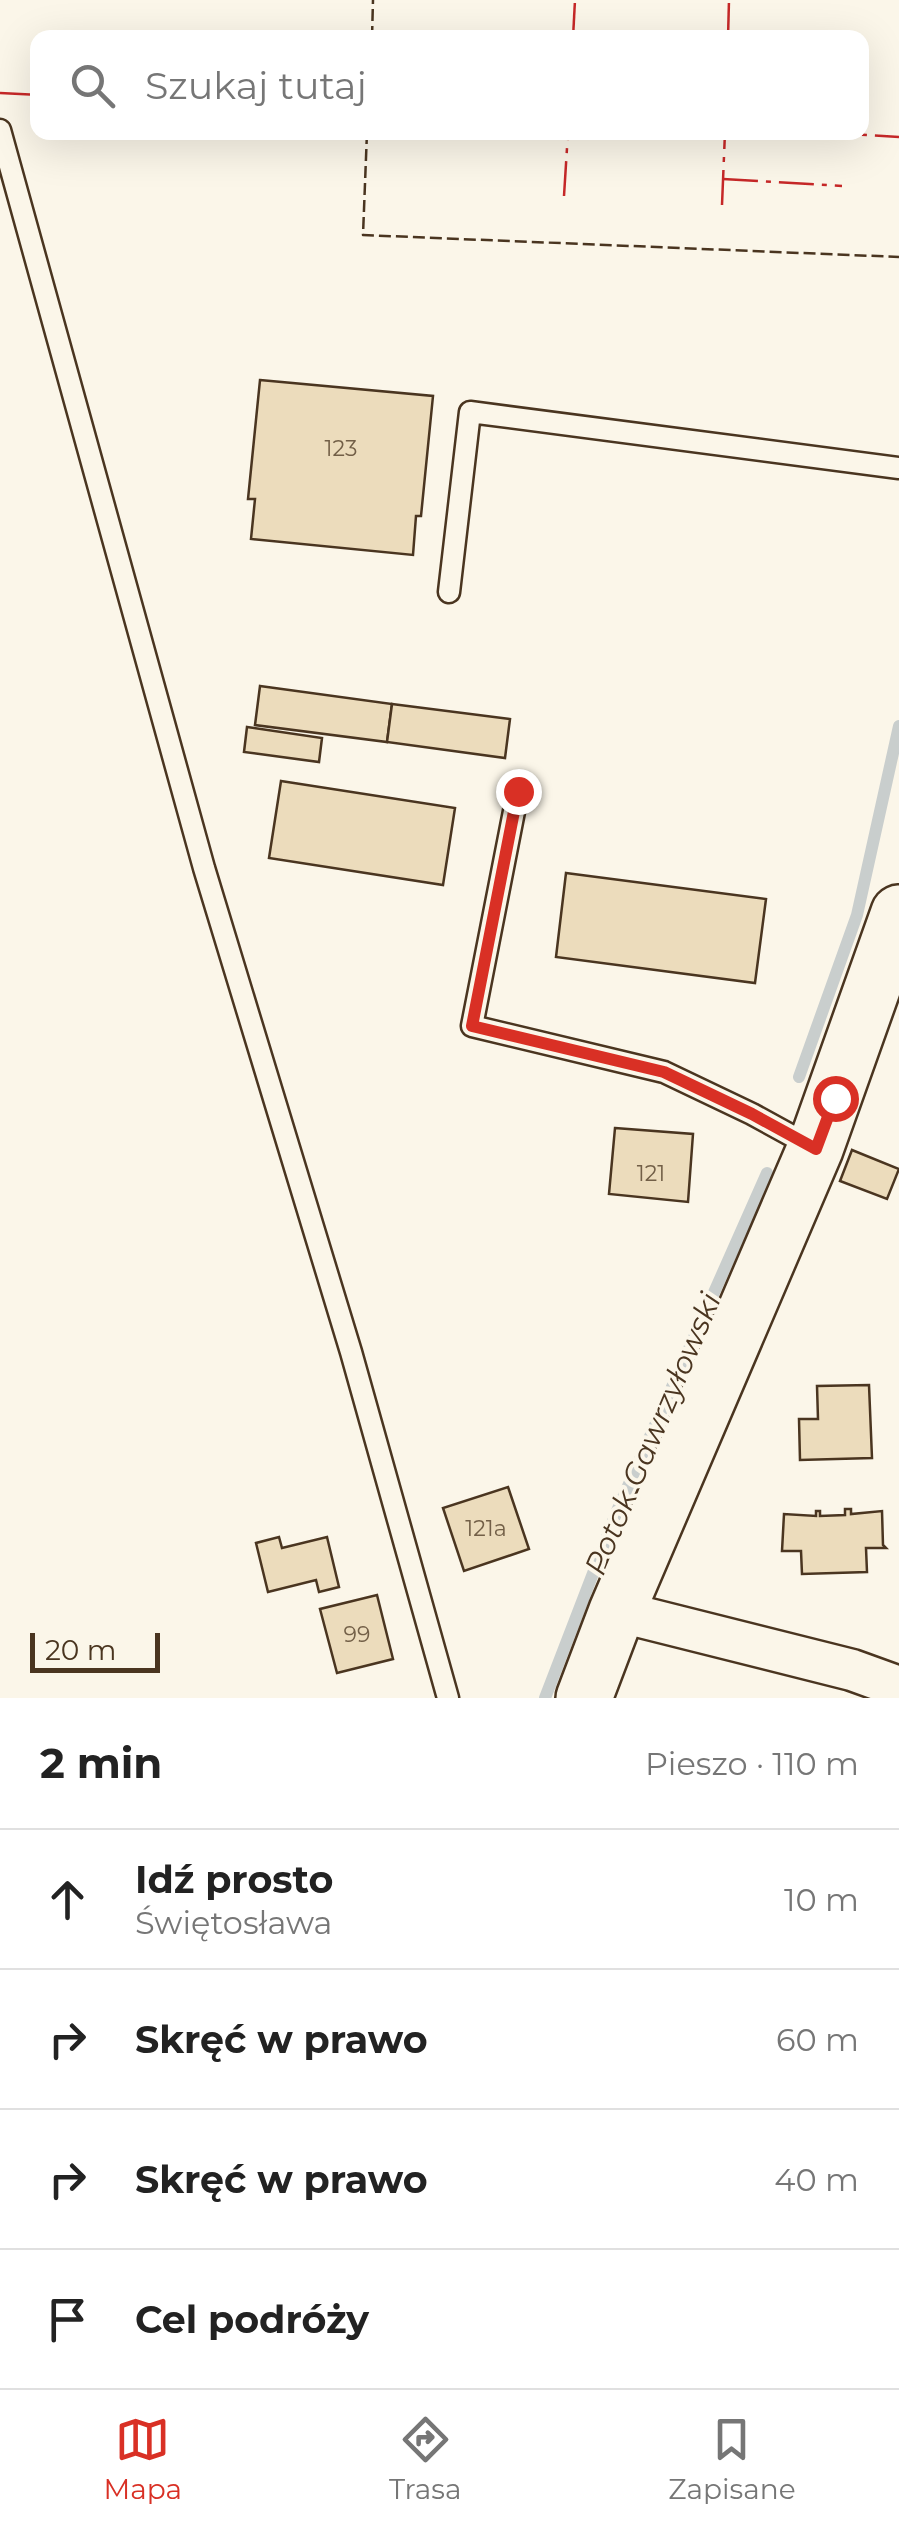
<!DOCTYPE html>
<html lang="pl">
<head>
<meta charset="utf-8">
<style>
	:root { --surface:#fff; --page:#f2f2f2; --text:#222; --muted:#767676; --line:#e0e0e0; --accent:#d93025 }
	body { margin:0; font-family:Montserrat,sans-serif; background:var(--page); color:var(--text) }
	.scale { position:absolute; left:30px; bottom:25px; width:130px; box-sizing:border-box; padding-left:10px; border:5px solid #4a3520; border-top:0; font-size:28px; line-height:35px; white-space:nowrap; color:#4a3520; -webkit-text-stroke:8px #fbf6e9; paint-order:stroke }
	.stop { position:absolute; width:30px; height:30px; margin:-22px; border:8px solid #d93025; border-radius:50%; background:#fff }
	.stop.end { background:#d93025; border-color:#fff; box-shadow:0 2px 10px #0008 }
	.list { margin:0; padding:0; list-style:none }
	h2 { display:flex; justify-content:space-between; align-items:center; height:130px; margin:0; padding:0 40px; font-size:42px }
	h2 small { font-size:32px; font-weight:400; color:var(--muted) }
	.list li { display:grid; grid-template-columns:65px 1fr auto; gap:30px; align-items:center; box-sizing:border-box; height:140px; padding:0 40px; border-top:2px solid var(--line) }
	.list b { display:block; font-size:38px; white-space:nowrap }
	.list p { margin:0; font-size:32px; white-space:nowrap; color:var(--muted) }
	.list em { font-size:32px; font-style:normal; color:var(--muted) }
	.icon { flex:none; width:55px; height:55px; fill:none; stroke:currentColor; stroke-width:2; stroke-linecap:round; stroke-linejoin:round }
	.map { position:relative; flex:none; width:899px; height:1698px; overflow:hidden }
	.search { position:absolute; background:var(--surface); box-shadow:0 10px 40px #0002; left:30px; right:30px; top:30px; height:110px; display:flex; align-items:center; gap:25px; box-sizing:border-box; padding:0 35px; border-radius:20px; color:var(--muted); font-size:38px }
	.sheet { height:690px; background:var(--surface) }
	nav { display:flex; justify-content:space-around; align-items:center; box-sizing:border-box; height:140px; border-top:2px solid var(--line); background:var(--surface); font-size:28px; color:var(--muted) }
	nav a { display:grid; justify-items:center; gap:5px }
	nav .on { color:var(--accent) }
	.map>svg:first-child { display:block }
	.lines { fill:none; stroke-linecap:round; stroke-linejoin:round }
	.stream { stroke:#c9cecd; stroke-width:12 }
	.building { fill:#ecdcbc; stroke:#4a3520; stroke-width:2.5 }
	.lane-casing { stroke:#4a3520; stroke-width:25 }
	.street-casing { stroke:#4a3520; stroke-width:45 }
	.secondary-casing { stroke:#4a3520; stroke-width:60 }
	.lane { stroke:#fbf6e9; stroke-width:20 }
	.street { stroke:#fbf6e9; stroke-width:40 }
	.secondary { stroke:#fbf6e9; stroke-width:55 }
	.fence { stroke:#4a3520; stroke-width:2.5; stroke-dasharray:12 5; stroke-linecap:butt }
	.power { stroke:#c62828; stroke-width:2.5; stroke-dasharray:35 8 5 8; stroke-linecap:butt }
	.route { stroke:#d93025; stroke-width:12 }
	.labels { text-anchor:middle; stroke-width:8; stroke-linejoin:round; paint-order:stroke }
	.number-label { font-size:22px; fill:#725f47 }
	.water-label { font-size:30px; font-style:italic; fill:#4a3520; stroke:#fbf6e9 }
</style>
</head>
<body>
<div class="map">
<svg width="899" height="1698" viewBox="0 0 899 1698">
	<rect width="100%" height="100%" fill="#fbf6e9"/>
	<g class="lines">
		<g class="stream">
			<polyline points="799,1077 857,915 899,726"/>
			<polyline points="545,1698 617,1511 767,1173"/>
		</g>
	</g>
	<g class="building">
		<polygon points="260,380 433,396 421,516 416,516 413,555 251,539 255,499 248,499"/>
		<polygon points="260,686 392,704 387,742 255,725"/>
		<polygon points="392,704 510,719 505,758 387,742"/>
		<polygon points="247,727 322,738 319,762 244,752"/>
		<polygon points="281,781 455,808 443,885 269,858"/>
		<polygon points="566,873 766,899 755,983 556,957"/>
		<polygon points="615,1128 693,1134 688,1202 609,1194"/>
		<polygon points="852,1150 899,1169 887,1199 840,1181"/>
		<polygon points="869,1385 872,1458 800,1460 799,1419 818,1419 817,1386"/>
		<polygon points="508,1487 529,1549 464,1571 443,1508"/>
		<polygon points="845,1509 851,1509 851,1514 882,1511 883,1545 886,1548 866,1548 867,1572 802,1574 801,1551 782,1551 784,1514 816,1516 816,1511 820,1511 820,1516 845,1515"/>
		<polygon points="279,1537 282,1548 327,1537 339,1587 319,1592 316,1580 268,1592 256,1543"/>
		<polygon points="377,1595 393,1659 337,1673 320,1609"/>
	</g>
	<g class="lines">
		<g class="lane-casing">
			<g id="lane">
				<polyline points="0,130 204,868 351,1352 448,1698"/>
				<polyline points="449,592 470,412 899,468"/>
				<polyline points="518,791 472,1026 664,1072 752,1114 814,1148"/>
			</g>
		</g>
		<g class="street-casing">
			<polyline id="street" points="617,1611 852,1670 899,1687"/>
		</g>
		<g class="secondary-casing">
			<polyline id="secondary" points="584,1698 617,1611 815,1149 899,913"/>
		</g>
		<use href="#lane" class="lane"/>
		<use href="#street" class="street"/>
		<use href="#secondary" class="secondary"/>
		<g class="fence">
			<polyline points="372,38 373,0"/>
			<polyline points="367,132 363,235 899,257"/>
		</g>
		<g class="power">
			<polyline points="573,38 575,0"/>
			<polyline points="728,38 729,0"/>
			<polyline points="0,93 38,95"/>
			<polyline points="819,132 899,137"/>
			<polyline points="723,179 842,186"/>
			<polyline points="564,196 568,132"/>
			<polyline points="722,205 725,132"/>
		</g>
	</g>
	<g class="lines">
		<polyline class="route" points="518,791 472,1026 664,1072 752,1114 816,1149 835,1098"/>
	</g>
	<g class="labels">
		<g class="number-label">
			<text x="341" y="456">123</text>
			<text x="651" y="1181">121</text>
			<text x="486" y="1536">121a</text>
			<text x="357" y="1642">99</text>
		</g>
		<g class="water-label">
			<text transform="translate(653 1434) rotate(-67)" y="10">Potok Gawrzyłowski</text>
		</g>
	</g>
</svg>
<div class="scale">20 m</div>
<div class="stop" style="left:835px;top:1098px"></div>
<div class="stop end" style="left:518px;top:791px"></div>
<div class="search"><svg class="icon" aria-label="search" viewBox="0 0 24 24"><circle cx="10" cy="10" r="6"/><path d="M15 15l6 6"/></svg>Szukaj tutaj</div>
</div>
<section class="sheet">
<h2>2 min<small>Pieszo · 110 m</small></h2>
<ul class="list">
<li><svg class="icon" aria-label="ahead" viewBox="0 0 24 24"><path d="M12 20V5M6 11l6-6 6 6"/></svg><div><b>Idź prosto</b><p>Świętosława</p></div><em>10 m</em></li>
<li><svg class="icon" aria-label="right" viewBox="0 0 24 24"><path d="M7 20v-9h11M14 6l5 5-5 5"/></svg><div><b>Skręć w prawo</b></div><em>60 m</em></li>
<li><svg class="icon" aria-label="right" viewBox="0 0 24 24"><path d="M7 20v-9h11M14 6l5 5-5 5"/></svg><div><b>Skręć w prawo</b></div><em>40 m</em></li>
<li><svg class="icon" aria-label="arrive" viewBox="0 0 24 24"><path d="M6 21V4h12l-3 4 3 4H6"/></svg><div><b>Cel podróży</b></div></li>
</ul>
</section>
<nav>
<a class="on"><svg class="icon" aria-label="map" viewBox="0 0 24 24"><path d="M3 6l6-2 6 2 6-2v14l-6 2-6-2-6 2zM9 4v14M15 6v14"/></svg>Mapa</a>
<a><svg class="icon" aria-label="directions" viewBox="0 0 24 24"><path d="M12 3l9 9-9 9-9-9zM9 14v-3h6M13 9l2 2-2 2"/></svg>Trasa</a>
<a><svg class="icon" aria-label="saved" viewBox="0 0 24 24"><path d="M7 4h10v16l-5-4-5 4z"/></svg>Zapisane</a>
</nav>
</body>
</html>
